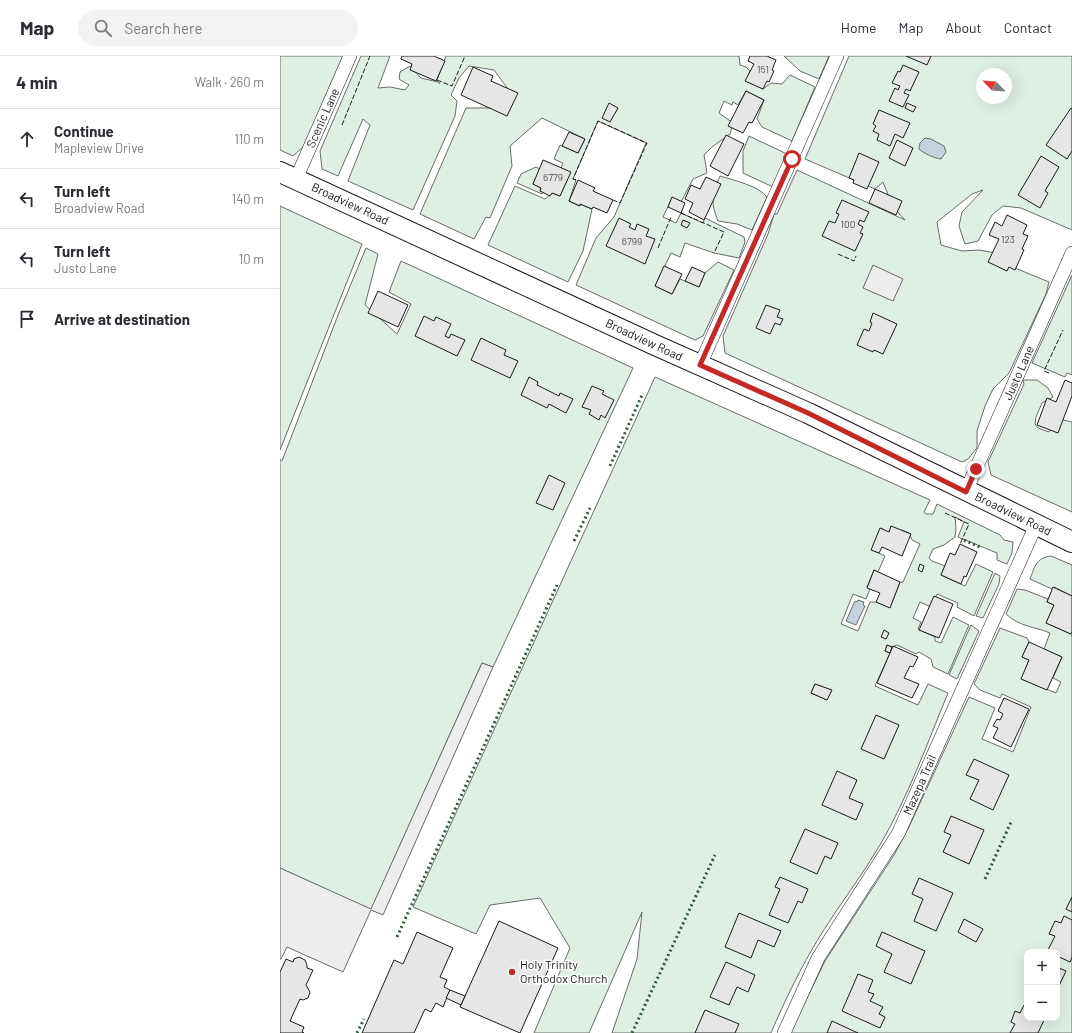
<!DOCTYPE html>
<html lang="en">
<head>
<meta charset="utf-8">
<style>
	:root { --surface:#fff; --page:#f2f2f3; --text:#2b2b33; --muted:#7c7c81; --line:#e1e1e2 }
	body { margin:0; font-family:Barlow,sans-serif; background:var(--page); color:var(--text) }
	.controls { position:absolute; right:12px; bottom:12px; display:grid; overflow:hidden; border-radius:8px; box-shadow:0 4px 16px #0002 }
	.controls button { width:36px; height:36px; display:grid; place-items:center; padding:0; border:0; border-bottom:1px solid var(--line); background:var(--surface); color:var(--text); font:20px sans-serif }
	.compass { position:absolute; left:696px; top:12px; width:36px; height:36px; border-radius:50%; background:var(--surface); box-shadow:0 4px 16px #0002; rotate:295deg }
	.stop { position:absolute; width:12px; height:12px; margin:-9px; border:3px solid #c62828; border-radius:50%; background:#fff }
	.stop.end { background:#c62828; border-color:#fff; box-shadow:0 1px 4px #0008 }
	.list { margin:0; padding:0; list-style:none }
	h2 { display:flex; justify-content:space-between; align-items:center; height:52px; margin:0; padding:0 16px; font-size:17px }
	h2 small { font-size:13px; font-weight:400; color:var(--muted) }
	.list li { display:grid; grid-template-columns:26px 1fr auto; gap:12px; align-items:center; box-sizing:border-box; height:60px; padding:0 16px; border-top:1px solid var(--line) }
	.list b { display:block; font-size:15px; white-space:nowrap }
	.list p { margin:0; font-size:13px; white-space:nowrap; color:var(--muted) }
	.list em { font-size:13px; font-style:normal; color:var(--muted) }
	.icon { flex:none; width:22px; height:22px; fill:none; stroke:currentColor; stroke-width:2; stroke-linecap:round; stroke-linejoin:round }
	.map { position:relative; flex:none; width:792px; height:977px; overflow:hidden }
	header { display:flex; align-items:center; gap:24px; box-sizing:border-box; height:56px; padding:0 20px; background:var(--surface); border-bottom:1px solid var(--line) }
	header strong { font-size:19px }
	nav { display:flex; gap:22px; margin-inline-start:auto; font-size:14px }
	.search { width:280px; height:36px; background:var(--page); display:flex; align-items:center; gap:10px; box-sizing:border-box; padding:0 14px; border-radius:22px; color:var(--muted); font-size:15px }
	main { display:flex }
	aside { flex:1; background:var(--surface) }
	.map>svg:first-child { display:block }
	.green { fill:#e0efe3; stroke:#6a6a6a; fill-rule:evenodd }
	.parking { fill:#ededed; stroke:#6a6a6a }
	.water { fill:#c6d2dc; stroke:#6a6a6a }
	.building { fill:#e6e6e6; stroke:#1a1a1a }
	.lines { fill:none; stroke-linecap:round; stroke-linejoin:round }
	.minor-casing { stroke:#1a1a1a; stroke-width:14 }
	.primary-casing { stroke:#1a1a1a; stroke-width:22 }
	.minor { stroke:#fff; stroke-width:13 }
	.primary { stroke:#fff; stroke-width:20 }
	.hedge { stroke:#2b5a34; stroke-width:3; stroke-dasharray:2 3; stroke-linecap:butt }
	.fence { stroke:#1a1a1a; stroke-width:1; stroke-dasharray:5 2; stroke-linecap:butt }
	.route { stroke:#c62828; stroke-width:5 }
	.poi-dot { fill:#c62828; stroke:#fff; stroke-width:1.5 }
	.labels { text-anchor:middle; stroke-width:3; stroke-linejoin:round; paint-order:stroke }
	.number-label { font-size:10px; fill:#4d4d4d }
	.street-label { font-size:12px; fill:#1a1a1a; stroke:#fff }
	.poi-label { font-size:12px; fill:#1a1a1a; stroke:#fff; text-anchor:start }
</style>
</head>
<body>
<header>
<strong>Map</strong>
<div class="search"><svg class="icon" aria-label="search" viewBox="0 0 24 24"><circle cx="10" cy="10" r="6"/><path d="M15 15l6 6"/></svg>Search here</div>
<nav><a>Home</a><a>Map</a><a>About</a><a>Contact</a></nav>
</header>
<main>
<aside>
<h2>4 min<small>Walk · 260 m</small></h2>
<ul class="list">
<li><svg class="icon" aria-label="ahead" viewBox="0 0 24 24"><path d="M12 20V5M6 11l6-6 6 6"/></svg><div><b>Continue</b><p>Mapleview Drive</p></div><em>110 m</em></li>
<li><svg class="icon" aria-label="left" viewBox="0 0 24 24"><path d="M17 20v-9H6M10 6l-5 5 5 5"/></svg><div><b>Turn left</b><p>Broadview Road</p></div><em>140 m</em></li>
<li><svg class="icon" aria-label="left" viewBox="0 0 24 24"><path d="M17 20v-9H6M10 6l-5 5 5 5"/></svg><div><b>Turn left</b><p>Justo Lane</p></div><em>10 m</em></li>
<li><svg class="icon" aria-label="arrive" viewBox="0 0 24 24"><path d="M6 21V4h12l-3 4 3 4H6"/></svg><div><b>Arrive at destination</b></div></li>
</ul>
</aside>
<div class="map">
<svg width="792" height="977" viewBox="0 0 792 977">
	<rect width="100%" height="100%" fill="#fff"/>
	<g class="green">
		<polygon points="0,0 63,0 24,90 13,100 0,94"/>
		<polygon points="81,0 110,0 98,32 110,31 125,34 129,29 119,23 120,16 130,10 141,22 158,26 160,28 157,24 166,0 459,0 460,9 466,11 470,15 466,25 483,33 491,27 502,28 510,19 535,31 512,85 482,71 477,63 484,44 466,35 458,49 453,46 452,49 444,45 439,57 453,67 450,78 432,91 424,99 427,117 413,123 401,146 392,142 383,161 396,167 401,157 423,167 425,162 464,181 465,186 459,202 434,197 405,187 400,201 391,197 375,230 392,238 400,223 419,231 425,217 438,206 454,214 423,280 415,284 296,229 316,182 334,161 366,87 318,65 293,123 296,124 289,145 299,150 300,148 312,153 303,195 288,226 208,189 235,130 265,143 272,137 280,140 290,117 281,112 283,107 274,103 280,89 298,97 305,83 262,62 230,90 232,110 210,162 206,161 194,183 140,158 186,52 217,52 234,41 214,14 189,10 179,22 171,39 177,45 175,60 133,154 68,125 90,69 83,63 58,120 42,113 40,95"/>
		<polygon points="504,0 549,0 539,23 520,15"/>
		<path d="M569 0H792V174L741 152 723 150 712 159 698 185 685 188 679 170 682 156 703 134 692 138 657 166 661 189 682 195 699 194 721 198 730 210 769 226 766 238 729 317 713 333 705 350 697 375V392L688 403 682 406 445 297 443 280 488 178 494 158H497L517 114 625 164 613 151 603 126 595 133 525 103ZM702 18H726V42H702Z"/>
		<polygon points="469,80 507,98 493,131 463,117 463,95"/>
		<polygon points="256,111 260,113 253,128 261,132 260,135 263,136 262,138 237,127 241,118"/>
		<path d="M440 120C453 124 479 130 487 141L472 174 457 168 438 165C430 145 432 139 440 120Z"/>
		<polygon points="0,150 82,188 0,394"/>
		<polygon points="86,192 98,198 85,249 117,278 131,248 109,236 121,205 353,312 213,611 202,607 91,854 0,812 0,403 2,405 58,259"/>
		<polygon points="792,219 792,319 787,317 785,321 752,307"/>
		<path d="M375 321 650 444 644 456 646 458H653L657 448 720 479 724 484 733 486 732 497 727 508 717 504V497L678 481 684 466 675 461 676 473 675 481 664 489 653 493 649 502 652 505 665 510 661 519 685 530 696 508 713 516 694 560 677 551 678 547 657 538 651 551 640 546 633 562 641 566 638 573 655 581V585L661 587 673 561 689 569 668 618 653 611 651 603 639 596 636 598 617 589 612 591 607 589 605 595 610 597 595 630 638 649 648 628 668 637C647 688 628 741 600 789 582 820 559 849 540 880 521 911 505 944 491 977H332L357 903 362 856 309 977H254L290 892 260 842 210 849 196 878 133 851ZM601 472 604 474V476L612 479 622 474 629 477 632 484 640 488 623 526H620L610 551 596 546H590L578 575 561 568 573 538 586 543 590 533 587 531 594 514 598 516 605 500 592 494ZM535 628 551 634 547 644 531 637Z"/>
		<polygon points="743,324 757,324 768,332 773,341 762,347 756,361 755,368 758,372 769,376 779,363 792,366 792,456 711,419 708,406 744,328"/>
		<path d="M771 500 792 509V540L774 531 772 533 750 523C755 510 756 502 771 500Z"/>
		<polygon points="715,517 720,520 719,528 703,562 696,560"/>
		<path d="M737 533 745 534 768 543 767 546 774 549 766 567 791 578 792 581V977H510L545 905 614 799 628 773 689 641 715 652 702 683 733 696 751 651 722 638 720 642 700 634 694 628 720 572 747 582 749 586 742 601 749 604 742 623 776 637 781 626 773 622 782 601 764 593 770 577C753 570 740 571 726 558ZM747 896H777V962H747Z"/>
		<polygon points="691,569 699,575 677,623 669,619"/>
	</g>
	<g class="parking">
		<polygon points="593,209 623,223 613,245 583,232"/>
		<polygon points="202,607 213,611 103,859 91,854 63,916 7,891 1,903 0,903 0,812 91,853"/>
	</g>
	<g class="water">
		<path d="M645 82 651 83 664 90 666 96 661 103C654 102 645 98 639 93L640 87Z"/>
		<polygon points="578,544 584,546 583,549 585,550 576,569 566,565 575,545 577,546"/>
	</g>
	<g class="building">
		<polygon points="122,0 154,0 165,5 156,25 130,14 132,8 121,3"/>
		<polygon points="470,0 487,0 496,4 492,14 494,15 489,26 487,25 483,33 465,25 474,8 468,5"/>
		<polygon points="626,0 651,0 647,9"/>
		<polygon points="623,9 639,16 630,35 626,33 624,37 629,39 623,51 609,45 615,32 618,34 620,30 612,27 618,15 620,16"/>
		<polygon points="193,11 213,20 211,25 238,37 227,60 181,39"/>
		<polygon points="466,35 484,44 472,67 469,66 463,77 448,70"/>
		<polygon points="329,47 338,52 330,66 322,62"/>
		<polygon points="627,47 636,51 633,56 625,52"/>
		<polygon points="791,52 792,53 792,95 787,103 766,89"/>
		<polygon points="599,54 630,67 623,82 615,78 610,90 597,84 599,78 593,75 596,70 593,68"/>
		<polygon points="289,76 305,83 298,97 282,90"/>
		<polygon points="446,79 464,88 448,120 430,110"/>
		<polygon points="617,84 633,92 625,110 609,102"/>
		<polygon points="579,97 599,106 587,133 573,127 574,124 569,122"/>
		<polygon points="761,100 779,111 765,135 768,137 760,152 738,139"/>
		<polygon points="263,104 291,116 280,140 272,137 270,140 260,135 261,132 253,128"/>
		<polygon points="426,121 441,128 424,164 409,156 413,147 405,143 411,129 420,133"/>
		<polygon points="298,124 315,132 313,135 333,144 327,157 313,151 312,153 300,148 300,150 289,145"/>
		<polygon points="595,133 622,145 616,159 589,147"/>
		<polygon points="392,141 405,147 401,157 388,151"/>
		<polygon points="562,144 589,156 584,166 580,164 578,168 583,171 580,177 583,178 575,195 542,180 549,165 555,167 559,158 556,157"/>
		<polygon points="727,159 747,169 743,178 748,180 742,193 744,194 735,214 729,211 727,215 708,206 719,183 709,179 715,166 722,170"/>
		<polygon points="339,162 351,168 349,171 355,174 357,168 369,173 366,180 375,183 365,208 326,190"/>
		<polygon points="403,164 410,167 407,172 401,169"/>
		<polygon points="384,210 402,218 392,238 375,230"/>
		<polygon points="412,211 425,217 419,231 405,225"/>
		<polygon points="98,235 128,249 118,271 88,257"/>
		<polygon points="486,249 500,254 497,261 503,263 500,269 495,267 490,278 476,272"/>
		<polygon points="593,257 617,268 603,298 594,294 593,296 577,289 584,273 589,275 592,267 590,266"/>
		<polygon points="144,260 154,265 156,261 171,268 165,280 169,282 171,278 185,284 177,300 135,280"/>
		<polygon points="201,282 226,294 224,299 238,305 230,322 191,304"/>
		<polygon points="249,321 258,326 257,329 279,340 280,337 293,343 286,357 269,348 267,352 241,339"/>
		<polygon points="785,324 792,327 792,340 778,377 757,369 767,342 776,346"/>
		<polygon points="312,330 324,335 322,338 334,344 325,362 321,359 319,364 309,358 311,354 302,351"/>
		<polygon points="269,419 285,427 273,454 256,447"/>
		<polygon points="611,470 631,478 622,500 602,491 599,497 591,494 600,472 609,476"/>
		<polygon points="680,488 697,496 686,521 684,520 681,528 661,519 670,497 675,499"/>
		<polygon points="640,508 644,510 642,516 638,514"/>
		<polygon points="594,514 620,526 610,552 596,546 600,537 587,532"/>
		<polygon points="773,531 792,540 792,576 791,578 766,567 774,549 767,546"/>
		<polygon points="654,540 673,548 659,582 639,574"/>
		<polygon points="604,574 609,577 606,583 601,581"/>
		<polygon points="749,586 782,601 767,634 741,623 749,604 742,601"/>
		<polygon points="607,589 612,591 610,597 605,595"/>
		<polygon points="613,590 638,601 633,611 630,610 624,622 639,628 632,642 597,627"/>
		<polygon points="535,628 552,634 547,644 531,637"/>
		<polygon points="724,642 749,653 731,691 713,682 718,672 713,670 717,663 720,664 723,658 718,655"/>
		<polygon points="596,659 619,669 604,703 581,693"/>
		<polygon points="694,703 729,719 713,754 690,743 699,724 686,719"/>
		<polygon points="557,715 577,724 569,742 583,748 576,764 542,749"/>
		<polygon points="671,760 704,774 689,808 663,796 671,779 664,776"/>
		<polygon points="525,773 558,787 551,803 545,800 537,818 510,806"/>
		<polygon points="500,821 528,833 522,847 518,845 508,867 489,859 500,833 495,831"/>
		<polygon points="639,822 673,837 656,875 634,865 643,843 632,838"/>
		<polygon points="792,841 792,856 786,853"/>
		<polygon points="459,857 501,875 494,891 478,884 471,902 445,891"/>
		<polygon points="784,860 792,864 792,901 790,906 777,900 777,896 767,896 775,880 769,878 775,865 781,867"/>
		<polygon points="684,863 703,873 696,886 678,876"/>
		<polygon points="219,865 278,892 240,977 180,951"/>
		<polygon points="137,876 173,892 160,921 167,924 164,931 170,934 163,951 156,947 151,956 145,953 134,977 82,977 114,904 123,908"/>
		<polygon points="602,876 645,895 631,928 604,916 612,898 596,890"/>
		<polygon points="19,901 25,904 27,909 27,912 33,914 26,929 30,936 28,942 23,944 20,943 10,965 24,971 22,976 24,977 0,977 0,916 6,903 13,906 14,903"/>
		<polygon points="446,906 475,919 468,936 457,931 449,949 430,941"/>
		<polygon points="777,911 786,915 777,934"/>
		<polygon points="578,918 593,924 588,936 594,938 590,945 603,951 599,958 605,961 600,972 562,955"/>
		<polygon points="170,934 185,940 181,949 166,942"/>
		<polygon points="744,949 747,950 747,962 765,962 758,977 730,977 735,968 731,966 735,955 740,957"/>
		<polygon points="425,954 459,968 455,977 415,977"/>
		<polygon points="552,965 578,977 547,977"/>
	</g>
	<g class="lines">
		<g class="minor-casing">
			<g id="minor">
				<polyline points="16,123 70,0"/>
				<polyline points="420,309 557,0"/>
				<polyline points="686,435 792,197"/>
				<polyline points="504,977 538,902 618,778 756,469"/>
			</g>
		</g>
		<g class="primary-casing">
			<polyline id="primary" points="0,116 375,289 528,357 792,486"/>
		</g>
		<use href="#minor" class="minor"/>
		<use href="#primary" class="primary"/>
		<g class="hedge">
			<polyline points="330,410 363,337"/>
			<polyline points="684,484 702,492"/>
			<polyline points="294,485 310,452"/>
			<polyline points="705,823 732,764"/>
			<polyline points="117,881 277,529"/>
			<polyline points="77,977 84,963"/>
			<polyline points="352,977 435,799"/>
		</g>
		<g class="fence">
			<polyline points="157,24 172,30 185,0"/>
			<polyline points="62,69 90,0"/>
			<polyline points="296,124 293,123 318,65 367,87 340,147 333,144"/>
			<polyline points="401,157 444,176 434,197"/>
			<polyline points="378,192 391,161"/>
			<polyline points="558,198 574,205 576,200"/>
			<polyline points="769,317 764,315 783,274"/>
			<polyline points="665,457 689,468 680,488"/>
		</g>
	</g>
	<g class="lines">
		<polyline class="route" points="512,103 420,309 528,357 686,436 696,413"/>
	</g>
	<circle class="poi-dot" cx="232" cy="916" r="4"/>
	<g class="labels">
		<g class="number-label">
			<text x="483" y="17">151</text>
			<text x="273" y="125">6779</text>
			<text x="568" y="172">100</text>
			<text x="728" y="187">123</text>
			<text x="352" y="189">6799</text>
		</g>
		<g class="street-label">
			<text transform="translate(43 62) rotate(-66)" y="4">Scenic Lane</text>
			<text transform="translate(70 148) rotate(25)" y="4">Broadview Road</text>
			<text transform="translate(364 284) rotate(25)" y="4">Broadview Road</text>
			<text transform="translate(739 317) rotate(-66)" y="4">Justo Lane</text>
			<text transform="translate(733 458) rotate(26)" y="4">Broadview Road</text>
			<text transform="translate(640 729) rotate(-66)" y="4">Mazepa Trail</text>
		</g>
		<g class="poi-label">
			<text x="240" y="913">Holy Trinity<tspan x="240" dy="14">Orthodox Church</tspan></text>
		</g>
	</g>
</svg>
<div class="controls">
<button>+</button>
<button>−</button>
</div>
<svg class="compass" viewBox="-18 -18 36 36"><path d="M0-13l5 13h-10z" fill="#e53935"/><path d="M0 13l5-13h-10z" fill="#7c7c81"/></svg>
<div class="stop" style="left:512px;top:103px"></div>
<div class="stop end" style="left:696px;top:413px"></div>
</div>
</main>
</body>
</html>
